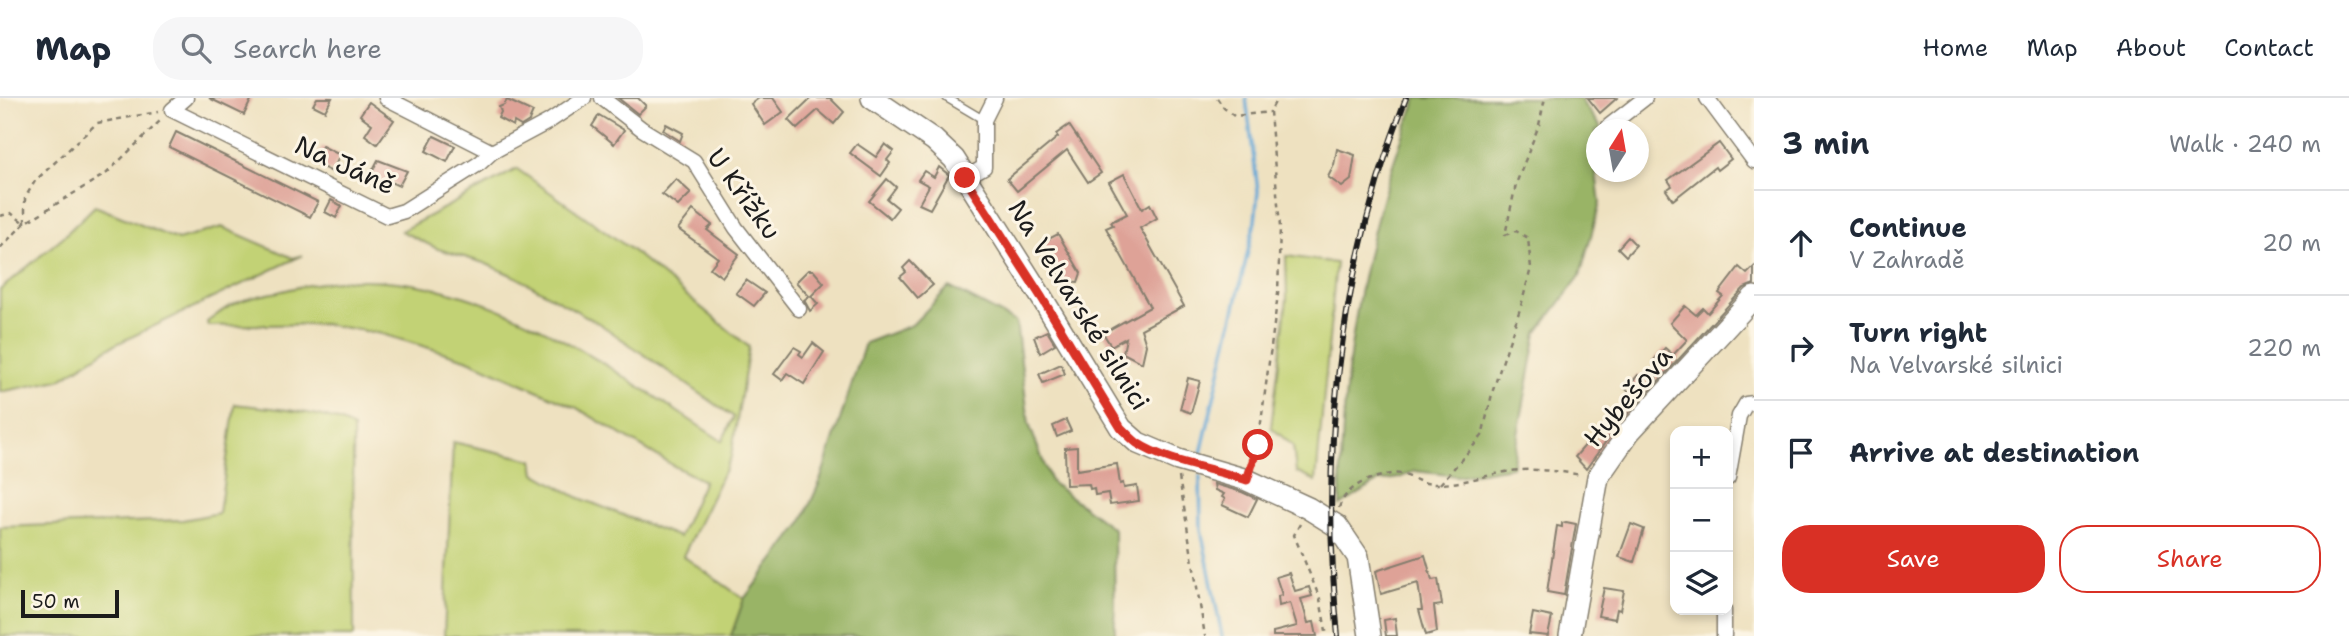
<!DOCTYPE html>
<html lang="en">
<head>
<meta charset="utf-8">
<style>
	:root { --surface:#fff; --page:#f6f6f7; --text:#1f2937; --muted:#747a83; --line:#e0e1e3; --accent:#d93025 }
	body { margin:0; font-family:"Shantell Sans",sans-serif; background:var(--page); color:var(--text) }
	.controls { position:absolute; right:21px; bottom:21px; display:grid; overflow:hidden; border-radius:14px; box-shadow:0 4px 10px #0003 }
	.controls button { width:63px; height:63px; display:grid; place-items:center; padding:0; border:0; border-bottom:2px solid var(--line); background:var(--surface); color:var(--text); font:35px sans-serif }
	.compass { position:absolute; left:1586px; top:21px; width:63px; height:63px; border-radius:50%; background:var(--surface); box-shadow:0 4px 10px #0003; rotate:11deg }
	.scale { position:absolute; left:21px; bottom:18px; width:98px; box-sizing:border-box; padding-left:7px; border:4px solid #1c1c1c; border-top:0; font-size:19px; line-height:24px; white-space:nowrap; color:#1c1c1c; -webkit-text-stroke:5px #fcf5e5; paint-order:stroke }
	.stop { position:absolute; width:21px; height:21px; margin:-16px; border:5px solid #d93025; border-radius:50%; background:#fff }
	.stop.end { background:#d93025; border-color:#fff; box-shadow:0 2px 7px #0008 }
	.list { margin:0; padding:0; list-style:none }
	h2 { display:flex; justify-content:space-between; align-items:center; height:91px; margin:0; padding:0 28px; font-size:30px }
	h2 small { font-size:23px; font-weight:400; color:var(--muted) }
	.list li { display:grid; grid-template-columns:46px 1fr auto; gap:21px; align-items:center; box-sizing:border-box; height:105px; padding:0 28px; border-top:2px solid var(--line) }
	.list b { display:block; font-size:26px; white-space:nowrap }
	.list p { margin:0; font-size:23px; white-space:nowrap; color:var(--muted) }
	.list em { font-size:23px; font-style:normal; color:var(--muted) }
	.actions { display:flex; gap:14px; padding:21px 28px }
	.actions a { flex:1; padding:16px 0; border:2px solid var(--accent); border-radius:28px; text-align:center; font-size:24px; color:var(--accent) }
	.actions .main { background:var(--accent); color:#fff }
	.icon { flex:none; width:38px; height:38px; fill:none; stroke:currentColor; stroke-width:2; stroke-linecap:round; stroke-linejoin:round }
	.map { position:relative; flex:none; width:1754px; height:538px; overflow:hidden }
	header { display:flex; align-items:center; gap:42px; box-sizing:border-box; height:98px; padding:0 35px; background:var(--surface); border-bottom:2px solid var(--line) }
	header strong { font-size:33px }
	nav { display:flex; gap:38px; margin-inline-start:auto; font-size:24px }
	.search { width:490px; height:63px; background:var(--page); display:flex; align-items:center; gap:18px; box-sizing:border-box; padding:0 24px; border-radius:28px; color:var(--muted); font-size:26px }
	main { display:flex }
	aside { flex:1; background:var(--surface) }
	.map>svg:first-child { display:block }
	.green { fill:#c2d274; stroke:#6f7748; stroke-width:2 }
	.forest { fill:#99b466; stroke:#5a6841; stroke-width:2 }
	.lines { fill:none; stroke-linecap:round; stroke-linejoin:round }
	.stream { stroke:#5ea4d4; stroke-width:3.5 }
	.building { fill:#dea297 }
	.lane-casing { stroke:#857e6e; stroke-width:10 }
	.street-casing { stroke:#857e6e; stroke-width:17 }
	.secondary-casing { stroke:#857e6e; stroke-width:24 }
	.path { stroke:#857e6e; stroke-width:2.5; stroke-dasharray:5 5; stroke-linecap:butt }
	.lane { stroke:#fff; stroke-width:7 }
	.street { stroke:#fff; stroke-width:14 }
	.secondary { stroke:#fff; stroke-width:21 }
	.rail-casing { stroke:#1c1c1c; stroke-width:6 }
	.rail { stroke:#fcf5e5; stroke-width:3.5; stroke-dasharray:10; stroke-linecap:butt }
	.route { stroke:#d93025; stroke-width:9 }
	.labels { text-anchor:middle; stroke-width:6; stroke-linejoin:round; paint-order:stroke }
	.street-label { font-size:26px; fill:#1c1c1c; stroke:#fcf5e5 }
</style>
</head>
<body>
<header>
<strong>Map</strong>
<div class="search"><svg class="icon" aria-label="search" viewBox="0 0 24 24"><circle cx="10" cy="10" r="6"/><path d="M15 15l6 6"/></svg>Search here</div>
<nav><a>Home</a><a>Map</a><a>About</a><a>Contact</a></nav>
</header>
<main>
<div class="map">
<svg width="1754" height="538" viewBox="0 0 1754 538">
	<rect width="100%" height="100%" fill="#fcf5e5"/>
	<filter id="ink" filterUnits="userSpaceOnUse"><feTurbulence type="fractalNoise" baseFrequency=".0143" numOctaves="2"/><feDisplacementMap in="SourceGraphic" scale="14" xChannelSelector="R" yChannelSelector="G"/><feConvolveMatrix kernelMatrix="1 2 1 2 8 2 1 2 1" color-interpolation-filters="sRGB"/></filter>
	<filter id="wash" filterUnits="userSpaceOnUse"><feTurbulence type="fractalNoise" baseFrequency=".00686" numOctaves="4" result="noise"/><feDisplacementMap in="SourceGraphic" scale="28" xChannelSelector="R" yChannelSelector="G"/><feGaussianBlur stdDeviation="1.57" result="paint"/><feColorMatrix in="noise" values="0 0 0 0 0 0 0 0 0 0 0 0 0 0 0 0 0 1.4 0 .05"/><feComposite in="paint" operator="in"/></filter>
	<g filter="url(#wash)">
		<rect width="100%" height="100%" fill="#eee1c0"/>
		<g class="green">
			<path d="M517 71 629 150 749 249 731 359 683 458 744 501 731 538H444L453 344 533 362 535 375 577 399 679 439 704 383 676 369 575 309 466 261 382 236 324 226 208 228 207 224C216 218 224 210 234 206 250 198 272 196 290 191 455 149 592 259 722 343L734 319 600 226 516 179 484 165 438 151 401 133Z"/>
			<polygon points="95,108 178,142 222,129 293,160 303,157 110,249 59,282 0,294 0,192 64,138"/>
			<polygon points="1286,158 1336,165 1316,383 1296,374 1293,348 1271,329 1287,201"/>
			<path d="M235 306C267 310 327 313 353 330L354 538H0V429L183 422 219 415Z"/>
		</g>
		<g class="forest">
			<path d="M1417 0H1579L1602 31 1596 32V74L1600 105 1580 178 1537 235 1512 369 1457 378 1415 373 1399 380 1379 383 1340 408C1341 265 1364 133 1417 0Z"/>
			<polygon points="949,189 1016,224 1029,326 1051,384 1114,431 1115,538 731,538 744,501 801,426 819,386 865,245 912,227"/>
		</g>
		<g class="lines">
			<g class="stream">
				<polyline points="1200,360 1255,123 1258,93 1246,0"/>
				<polyline points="1200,378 1201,431 1222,538"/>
			</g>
		</g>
		<g id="blocks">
			<g class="building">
				<polygon points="209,0 252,0 244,17"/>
				<polygon points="317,0 332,0 325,13 313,7"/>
				<polygon points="618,0 638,0 646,8 638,16"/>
				<polygon points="759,0 773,0 783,14 765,27 751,6"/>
				<polygon points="811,0 830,0 844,14 834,26 818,12 797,31 788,22"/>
				<polygon points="1588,0 1617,0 1600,15"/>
				<polygon points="507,2 533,14 529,23 521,28 514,24 513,28 498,20 501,14 499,9 504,7"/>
				<polygon points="369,4 394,22 377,46 365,37 372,26 360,17"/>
				<polygon points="599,17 624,32 614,46 592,28"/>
				<polygon points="666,26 683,35 680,43 663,32"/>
				<polygon points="1069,27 1101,75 1088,84 1067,52 1017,93 1007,81 1058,39 1056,36"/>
				<polygon points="176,34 318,104 310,119 169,49"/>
				<polygon points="434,38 455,48 447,64 426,53"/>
				<polygon points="1719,45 1731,61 1717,72 1715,69 1673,102 1666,92 1672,88 1668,82"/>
				<polygon points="857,46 876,59 885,46 894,53 887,62 890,65 881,78 850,55"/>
				<polygon points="322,48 340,57 332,74 314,65"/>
				<polygon points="1337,51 1355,57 1351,82 1342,89 1328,79 1334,67"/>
				<polygon points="378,62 407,73 399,88 386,82 382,91 367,83"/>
				<polygon points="939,69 949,77 930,111 919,106 929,88 918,82 924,73 934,79"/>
				<polygon points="1124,76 1142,111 1150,106 1157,120 1140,130 1184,208 1141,231 1146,247 1142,265 1123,255 1126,240 1111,248 1103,235 1150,209 1106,130 1113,127 1111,124 1127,116 1109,84"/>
				<polygon points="676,81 691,95 678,108 662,96"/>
				<polygon points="887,81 896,89 887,101 898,110 890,120 869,103"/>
				<polygon points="331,102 342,108 336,120 325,114"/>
				<polygon points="693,112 712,127 707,132 739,156 722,179 710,170 718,160 678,131"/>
				<polygon points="1058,136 1081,175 1078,184 1063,183 1041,145"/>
				<polygon points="1628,139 1636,147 1626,158 1618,150"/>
				<polygon points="910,163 933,187 918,200 900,179 906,174 903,170"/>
				<polygon points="1739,169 1747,176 1754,169 1754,186 1744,190 1657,285 1653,263 1665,250 1673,257 1687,242 1670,225 1685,208 1696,217 1703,210 1708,215 1723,198 1719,195"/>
				<polygon points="808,172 813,172 824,185 811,198 818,206 810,213 804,202 809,198 796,184"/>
				<polygon points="746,182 765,195 754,208 736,195"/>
				<polygon points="1047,233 1055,246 1040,255 1034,239"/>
				<polygon points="813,245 824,254 804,286 787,275 782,282 774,276 794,249 801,253 799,256 803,259"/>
				<polygon points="1061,266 1065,276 1043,285 1039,276"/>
				<polygon points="1638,277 1652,290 1620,324 1586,371 1575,359 1587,345 1590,348 1627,308 1624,305 1632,297 1626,291"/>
				<polygon points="1188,280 1200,283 1191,315 1180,311"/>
				<polygon points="1066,322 1071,333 1057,339 1053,328"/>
				<polygon points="1077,349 1077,372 1117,366 1120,386 1123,385 1124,390 1137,388 1139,403 1110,407 1108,395 1095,397 1094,390 1090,391 1089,386 1066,387 1065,350"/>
				<polygon points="1214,386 1242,394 1257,401 1248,419 1222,407 1225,401 1222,399 1224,396 1215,392"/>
				<polygon points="1566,424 1576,426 1564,497 1547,494 1557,428 1562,429 1562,425"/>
				<polygon points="1631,426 1644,431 1634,464 1619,459"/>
				<polygon points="1425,457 1432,482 1438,481 1442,507 1434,508 1437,534 1426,537 1419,512 1422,512 1418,485 1381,496 1376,473"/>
				<polygon points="1289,475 1295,493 1309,489 1312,498 1301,501 1308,525 1314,524 1317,538 1273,538 1273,534 1297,528 1290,505 1279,508 1278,498 1282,497 1276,479"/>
				<polygon points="1604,490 1624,493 1620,512 1617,511 1615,521 1598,518"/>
				<polygon points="1533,515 1552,519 1548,538 1529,536"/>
				<polygon points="1395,520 1397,538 1386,538 1384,522"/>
			</g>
		</g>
	</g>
	<g filter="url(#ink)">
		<use href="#blocks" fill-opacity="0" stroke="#857e6e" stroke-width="2"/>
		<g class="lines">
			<g class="lane-casing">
				<polyline id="lane" points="947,0 984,22"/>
			</g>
			<g class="street-casing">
				<g id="street">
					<polyline points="186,0 172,12 387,118 404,113 480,65 492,54 548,24 584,0"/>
					<polyline points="386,0 492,54"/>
					<polyline points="602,0 642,31 694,63 736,130 799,211"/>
					<polyline points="1707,0 1754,63"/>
					<polyline points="1609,28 1645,0"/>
					<polyline points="965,80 984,69 984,22 995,0"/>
					<polyline points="1728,380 1739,318 1746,306 1754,305"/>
					<polyline points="1724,538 1724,512"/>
				</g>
			</g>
			<g class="secondary-casing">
				<g id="secondary">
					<polyline points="872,0 934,42 954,61 1042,200 1121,330 1138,345 1178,362 1247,382 1308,410 1337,428 1358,459 1370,538"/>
					<polyline points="1570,538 1598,379 1630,333 1754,199"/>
				</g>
			</g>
			<g class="path">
				<polyline points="1217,0 1224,10 1234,18 1270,14"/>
				<polyline points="0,118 11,115 24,125"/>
				<polyline points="25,125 25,100 35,83 97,25 158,14"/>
				<polyline points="0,150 25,125 107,75 162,21"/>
				<polyline points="1252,366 1258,347 1278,196 1280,129 1270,14 1277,0"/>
				<polyline points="1179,379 1205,538"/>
				<polyline points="1440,386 1482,338 1493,292 1521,208 1531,170 1528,140 1516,133 1505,137 1516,86 1539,27 1545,0"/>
				<path d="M1339 410C1344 394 1359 384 1374 380 1382 378 1394 374 1401 376 1416 380 1419 386 1437 386 1462 386 1486 377 1511 373 1534 370 1558 373 1581 377"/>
				<polyline points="1300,426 1294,437 1320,501 1327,538"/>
			</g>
			<use href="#lane" class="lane"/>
			<use href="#street" class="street"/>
			<use href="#secondary" class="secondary"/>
			<g class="rail-casing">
				<path id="rail" d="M1338 538C1319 354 1339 173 1406 0"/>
			</g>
			<use href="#rail" class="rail"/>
		</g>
	</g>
	<g class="lines" filter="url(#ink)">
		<path class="route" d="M965 80 1042 200 1121 330C1126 335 1132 341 1137 345 1165 364 1215 371 1247 382L1258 347"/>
	</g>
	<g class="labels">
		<g class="street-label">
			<text transform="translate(345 67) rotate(24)" y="9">Na Jáně</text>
			<text transform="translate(744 96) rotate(54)" y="9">U Křížku</text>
			<text transform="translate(1079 207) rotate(58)" y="9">Na Velvarské silnici</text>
			<text transform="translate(1628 299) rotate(-50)" y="9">Hybešova</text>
		</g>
	</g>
</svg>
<div class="controls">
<button>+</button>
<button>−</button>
<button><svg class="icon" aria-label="layers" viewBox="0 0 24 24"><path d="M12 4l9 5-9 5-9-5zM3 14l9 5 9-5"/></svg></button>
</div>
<svg class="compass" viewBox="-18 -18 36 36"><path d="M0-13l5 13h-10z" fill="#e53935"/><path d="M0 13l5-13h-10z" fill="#747a83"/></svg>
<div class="scale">50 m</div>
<div class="stop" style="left:1258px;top:347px"></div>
<div class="stop end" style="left:965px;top:80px"></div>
</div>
<aside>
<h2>3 min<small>Walk · 240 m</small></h2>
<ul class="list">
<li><svg class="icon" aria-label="ahead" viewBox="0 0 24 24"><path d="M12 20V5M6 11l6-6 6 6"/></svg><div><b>Continue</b><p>V Zahradě</p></div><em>20 m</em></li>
<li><svg class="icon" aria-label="right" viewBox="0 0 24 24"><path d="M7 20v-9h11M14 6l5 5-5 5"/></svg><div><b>Turn right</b><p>Na Velvarské silnici</p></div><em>220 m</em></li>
<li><svg class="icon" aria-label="arrive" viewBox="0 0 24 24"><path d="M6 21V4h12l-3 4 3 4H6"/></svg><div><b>Arrive at destination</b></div></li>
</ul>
<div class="actions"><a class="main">Save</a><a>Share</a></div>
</aside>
</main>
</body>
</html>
